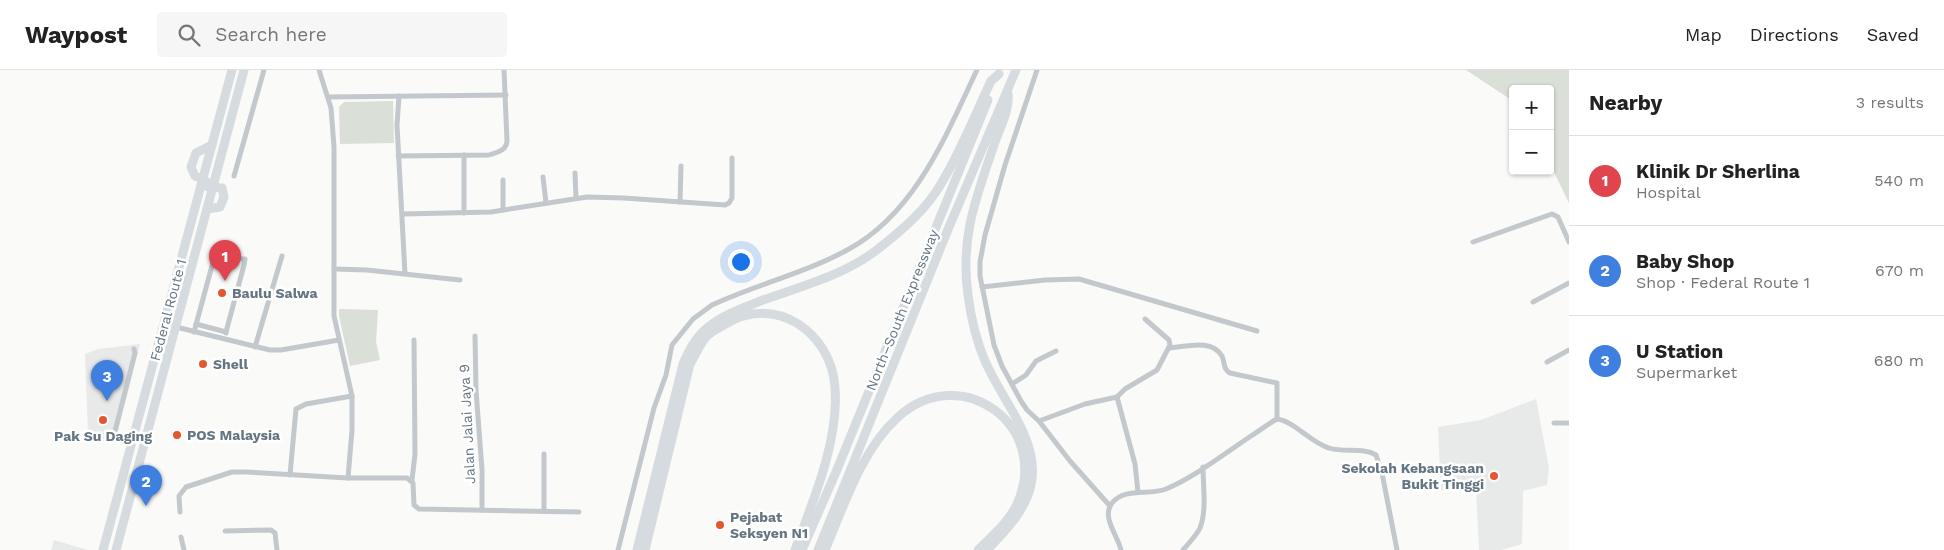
<!DOCTYPE html>
<html lang="en">
<head>
<meta charset="utf-8">
<style>
	:root { --surface:#fff; --page:#f6f6f6; --text:#222; --muted:#767676; --line:#e0e0e0; --accent:#111827 }
	body { margin:0; font-family:"Work Sans",sans-serif; background:var(--page); color:var(--text) }
	.controls { position:absolute; right:15px; top:15px; display:grid; overflow:hidden; border-radius:5px; box-shadow:0 1px 4px #0004 }
	.controls button { width:45px; height:45px; display:grid; place-items:center; padding:0; border:0; border-bottom:1px solid var(--line); background:var(--surface); color:var(--text); font:25px sans-serif }
	.you { position:absolute; left:740px; top:191px; width:18px; height:18px; margin:-12px; border:4px solid #fff; border-radius:50%; background:#1a73e8; box-shadow:0 0 0 8px #1a73e833 }
	.badge { display:grid; place-items:center; width:32px; height:32px; border-radius:50%; background:var(--accent); color:#fff; font-size:16px; font-weight:700 }
	.pin { position:absolute; translate:-50% -41px; filter:drop-shadow(0 1px 2px #0008) }
	.pin::after { content:''; position:absolute; top:26px; width:18px; height:15px; background:inherit; clip-path:polygon(0 0,100% 0,50% 100%) }
	.list { margin:0; padding:0; list-style:none }
	h2 { display:flex; justify-content:space-between; align-items:center; height:65px; margin:0; padding:0 20px; font-size:21px }
	h2 small { font-size:16px; font-weight:400; color:var(--muted) }
	.list li { display:grid; grid-template-columns:32px 1fr auto; gap:15px; align-items:center; box-sizing:border-box; height:90px; padding:0 20px; border-top:1px solid var(--line) }
	.list b { display:block; font-size:19px; white-space:nowrap }
	.list p { margin:0; font-size:16px; white-space:nowrap; color:var(--muted) }
	.list em { font-size:16px; font-style:normal; color:var(--muted) }
	.icon { flex:none; width:28px; height:28px; fill:none; stroke:currentColor; stroke-width:2; stroke-linecap:round; stroke-linejoin:round }
	.map { position:relative; flex:none; width:1569px; height:480px; overflow:hidden }
	header { display:flex; align-items:center; gap:30px; box-sizing:border-box; height:70px; padding:0 25px; background:var(--surface); border-bottom:1px solid var(--line) }
	header strong { font-size:24px }
	nav { display:flex; gap:28px; margin-inline-start:auto; font-size:18px }
	.search { width:350px; height:45px; background:var(--page); display:flex; align-items:center; gap:12px; box-sizing:border-box; padding:0 18px; border-radius:5px; color:var(--muted); font-size:19px }
	main { display:flex }
	aside { flex:1; background:var(--surface) }
	.map>svg:first-child { display:block }
	.built { fill:#e8e9e9 }
	.green { fill:#dadfd7 }
	.lines { fill:none; stroke-linecap:round; stroke-linejoin:round }
	.street { stroke:#c3c8cc; stroke-width:5 }
	.highway { stroke:#d6dbdf; stroke-width:9 }
	.poi-dot { fill:#e4572e; stroke:#fff; stroke-width:2 }
	.labels { text-anchor:middle; stroke-width:5; stroke-linejoin:round; paint-order:stroke }
	.poi-label { font-size:14px; font-weight:bold; fill:#657683; stroke:#fff; text-anchor:start }
	.street-label { font-size:14px; fill:#657683; stroke:#fff }
</style>
</head>
<body>
<header>
<strong>Waypost</strong>
<div class="search"><svg class="icon" aria-label="search" viewBox="0 0 24 24"><circle cx="10" cy="10" r="6"/><path d="M15 15l6 6"/></svg>Search here</div>
<nav><a>Map</a><a>Directions</a><a>Saved</a></nav>
</header>
<main>
<div class="map">
<svg width="1569" height="480" viewBox="0 0 1569 480">
	<rect width="100%" height="100%" fill="#fafaf8"/>
	<g class="built">
		<polygon points="140,274 115,373 88,364 85,284 98,279"/>
		<polygon points="1536,329 1549,398 1547,415 1523,421 1522,474 1502,480 1479,480 1476,419 1441,420 1438,357 1481,350"/>
		<polygon points="54,470 88,480 51,480"/>
	</g>
	<g class="green">
		<polygon points="1466,0 1569,0 1569,133 1550,94 1550,19 1513,19 1513,31"/>
		<polygon points="393,31 394,73 340,74 339,37 344,32"/>
		<polygon points="339,239 378,240 376,272 380,290 350,296 339,246"/>
	</g>
	<g class="lines">
		<g class="street">
			<polyline points="319,0 331,38 334,77 334,246 352,326 352,360 348,408"/>
			<polyline points="1037,0 1005,95 985,165 980,192 980,206 994,275 1002,296 1021,331 1027,340 1039,351 1070,391 1110,436"/>
			<polyline points="399,26 397,55 405,204"/>
			<polyline points="328,27 506,25"/>
			<polyline points="464,85 464,143"/>
			<path d="M398 86 489 85C498 82 506 81 507 71L504 0"/>
			<polyline points="575,103 576,128"/>
			<polyline points="234,106 264,0"/>
			<polyline points="543,107 546,133"/>
			<polyline points="503,110 503,140"/>
			<polyline points="680,132 681,96"/>
			<polyline points="403,144 491,142 587,127 624,128 725,135 729,133 732,128 732,88"/>
			<polyline points="1473,172 1552,144 1558,147 1569,172"/>
			<polyline points="334,199 367,200 460,210"/>
			<polyline points="982,217 1045,210 1079,209 1257,261"/>
			<polyline points="1533,232 1569,213"/>
			<polyline points="196,254 226,262 226,263"/>
			<polyline points="176,257 270,280 281,280 339,270"/>
			<polyline points="194,262 213,192 217,188 244,189 245,189 244,195 226,262"/>
			<polyline points="475,266 476,320 482,400 482,440"/>
			<polyline points="255,277 282,186"/>
			<path d="M1169 278C1186 277 1211 268 1222 286 1225 293 1223 299 1230 303L1277 313V349"/>
			<polyline points="1547,292 1569,280"/>
			<polyline points="1012,314 1026,305 1036,291 1056,281"/>
			<path d="M1277 349C1294 351 1311 373 1329 378 1344 383 1363 377 1376 385L1382 403 1397 480"/>
			<polyline points="1039,351 1085,334 1117,327"/>
			<polyline points="1554,353 1569,353"/>
			<polyline points="134,367 114,365 135,283 134,279"/>
			<polyline points="290,405 296,339 306,334 352,326"/>
			<polyline points="412,410 415,384 414,270"/>
			<polyline points="1138,422 1135,394 1117,327 1125,319 1157,300 1170,275 1169,270 1145,249"/>
			<polyline points="544,441 544,384"/>
			<polyline points="180,442 179,426 186,417 232,402 247,402 348,408 407,408 413,413 414,435 419,439 579,442"/>
			<polyline points="225,461 271,460 275,463 277,480"/>
			<polyline points="181,467 184,480"/>
			<path d="M618 480 654 338 666 305 672 275 693 249 712 235C757 214 806 203 849 179 916 142 946 65 977 0"/>
			<path d="M1121 480C1118 466 1101 447 1112 433 1125 417 1149 426 1166 419 1196 406 1224 384 1251 366 1259 361 1268 354 1277 349"/>
			<path d="M1183 480C1189 473 1196 466 1200 458 1207 440 1203 416 1203 397"/>
		</g>
		<g class="highway">
			<polyline points="206,111 195,106 191,97 196,83 212,75"/>
			<polyline points="207,139 220,137 224,127 222,118 208,117"/>
			<polyline points="103,480 232,0"/>
			<polyline points="116,480 244,0"/>
			<path d="M637 480 683 294C688 282 696 267 706 259 722 245 743 238 763 230 802 216 845 205 878 179 901 161 926 140 941 114 961 81 975 45 991 11L999 4"/>
			<path d="M645 480 690 294C695 286 699 276 705 268 710 262 717 259 724 255 775 222 832 263 835 318 839 371 813 431 795 480"/>
			<polyline points="802,480 836,402 988,30"/>
			<polyline points="818,480 949,157 1016,0"/>
			<path d="M825 480C844 436 861 381 897 348 961 289 1052 356 1017 434 1009 452 992 466 978 480"/>
			<path d="M987 480C1033 434 1048 404 1014 344 1004 326 993 309 985 291 976 270 971 248 968 225 960 167 976 128 994 75 999 59 1010 41 1008 24"/>
		</g>
	</g>
	<g class="poi-dot">
		<circle cx="222" cy="223" r="5"/>
		<circle cx="203" cy="294" r="5"/>
		<circle cx="103" cy="350" r="5"/>
		<circle cx="177" cy="365" r="5"/>
		<circle cx="1494" cy="406" r="5"/>
		<circle cx="720" cy="455" r="5"/>
	</g>
	<g class="labels">
		<g class="poi-label">
			<text x="232" y="228">Baulu Salwa</text>
			<text x="213" y="299">Shell</text>
			<text x="187" y="370">POS Malaysia</text>
			<text x="103" y="371" text-anchor="middle">Pak Su Daging</text>
			<text x="1484" y="403" text-anchor="end">Sekolah Kebangsaan<tspan x="1484" dy="16">Bukit Tinggi</tspan></text>
			<text x="730" y="452">Pejabat<tspan x="730" dy="16">Seksyen N1</tspan></text>
		</g>
		<g class="street-label">
			<text transform="translate(168 240) rotate(-75)" y="5">Federal Route 1</text>
			<text transform="translate(902 240) rotate(-68)" y="5">North–South Expressway</text>
			<text transform="translate(467 354) rotate(-93)" y="5">Jalan Jalai Jaya 9</text>
		</g>
	</g>
</svg>
<div class="controls">
<button>+</button>
<button>−</button>
</div>
<div class="you"></div>
<div class="pin badge" style="left:225px;top:211px;background:#e0444e">1</div>
<div class="pin badge" style="left:146px;top:436px;background:#3f7fe0">2</div>
<div class="pin badge" style="left:107px;top:331px;background:#3f7fe0">3</div>
</div>
<aside>
<h2>Nearby<small>3 results</small></h2>
<ul class="list">
<li><span class="badge" style="background:#e0444e">1</span><div><b>Klinik Dr Sherlina</b><p>Hospital</p></div><em>540 m</em></li>
<li><span class="badge" style="background:#3f7fe0">2</span><div><b>Baby Shop</b><p>Shop · Federal Route 1</p></div><em>670 m</em></li>
<li><span class="badge" style="background:#3f7fe0">3</span><div><b>U Station</b><p>Supermarket</p></div><em>680 m</em></li>
</ul>
</aside>
</main>
</body>
</html>
